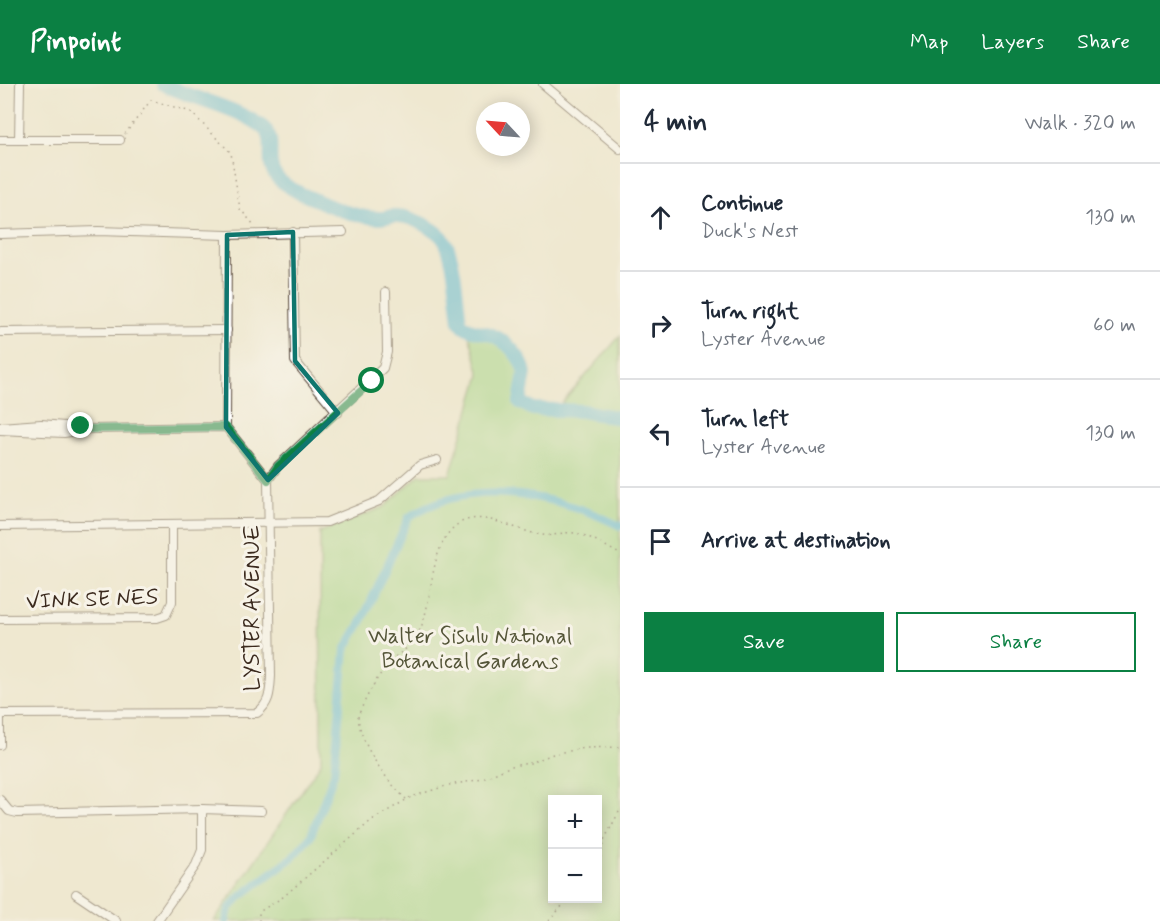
<!DOCTYPE html>
<html lang="en">
<head>
<meta charset="utf-8">
<style>
	:root { --surface:#fff; --page:#f2f2f3; --text:#1f2937; --muted:#747a83; --line:#e0e1e3; --accent:#0b8043 }
	body { margin:0; font-family:Mynerve,sans-serif; background:var(--page); color:var(--text) }
	.controls { position:absolute; right:18px; bottom:18px; display:grid; overflow:hidden; border-radius:0px; box-shadow:0 3px 15px #0003 }
	.controls button { width:54px; height:54px; display:grid; place-items:center; padding:0; border:0; border-bottom:2px solid var(--line); background:var(--surface); color:var(--text); font:30px sans-serif }
	.compass { position:absolute; left:476px; top:18px; width:54px; height:54px; border-radius:50%; background:var(--surface); box-shadow:0 3px 15px #0003; rotate:296deg }
	.stop { position:absolute; width:18px; height:18px; margin:-14px; border:4px solid #0b8043; border-radius:50%; background:#fff }
	.stop.end { background:#0b8043; border-color:#fff; box-shadow:0 2px 6px #0008 }
	.list { margin:0; padding:0; list-style:none }
	h2 { display:flex; justify-content:space-between; align-items:center; height:78px; margin:0; padding:0 24px; font-size:26px }
	h2 small { font-size:20px; font-weight:400; color:var(--muted) }
	.list li { display:grid; grid-template-columns:39px 1fr auto; gap:18px; align-items:center; box-sizing:border-box; height:108px; padding:0 24px; border-top:2px solid var(--line) }
	.list b { display:block; font-size:22px; white-space:nowrap }
	.list p { margin:0; font-size:20px; white-space:nowrap; color:var(--muted) }
	.list em { font-size:20px; font-style:normal; color:var(--muted) }
	.actions { display:flex; gap:12px; padding:18px 24px }
	.actions a { flex:1; padding:14px 0; border:2px solid var(--accent); border-radius:0px; text-align:center; font-size:21px; color:var(--accent) }
	.actions .main { background:var(--accent); color:#fff }
	.icon { flex:none; width:33px; height:33px; fill:none; stroke:currentColor; stroke-width:2; stroke-linecap:round; stroke-linejoin:round }
	.map { position:relative; flex:none; width:620px; height:837px; overflow:hidden }
	header { display:flex; align-items:center; gap:36px; box-sizing:border-box; height:84px; padding:0 30px; background:var(--accent); color:#fff }
	header strong { font-size:28px }
	nav { display:flex; gap:33px; margin-inline-start:auto; font-size:21px }
	main { display:flex }
	aside { flex:1; background:var(--surface) }
	.map>svg:first-child { display:block }
	.green { fill:#a1d686; stroke:#6e8052; stroke-width:1.5; fill-rule:evenodd }
	.lines { fill:none; stroke-linecap:round; stroke-linejoin:round }
	.canal { stroke:#56b7d5; stroke-width:8 }
	.river { stroke:#56b7d5; stroke-width:14 }
	.minor-casing { stroke:#564639; stroke-width:10 }
	.path { stroke:#564639; stroke-width:1.5; stroke-dasharray:1.5 4.5; stroke-linecap:butt }
	.minor { stroke:#fff; stroke-width:8 }
	.route { stroke:#0b8043; stroke-width:8 }
	.marked { fill:none; stroke:#0f766e; stroke-width:4.5; stroke-linejoin:round }
	.labels { text-anchor:middle; stroke-width:6; stroke-linejoin:round; paint-order:stroke }
	.street-label { font-size:22px; fill:#3b2a1e; stroke:#f7f3e8 }
	.park-label { font-size:22px; fill:#545538; stroke:#f7f3e8 }
</style>
</head>
<body>
<header>
<strong>Pinpoint</strong>
<nav><a>Map</a><a>Layers</a><a>Share</a></nav>
</header>
<main>
<div class="map">
<svg width="620" height="837" viewBox="0 0 620 837">
	<rect width="100%" height="100%" fill="#f7f3e8"/>
	<filter id="ink" filterUnits="userSpaceOnUse"><feTurbulence type="fractalNoise" baseFrequency=".0167" numOctaves="2"/><feDisplacementMap in="SourceGraphic" scale="12" xChannelSelector="R" yChannelSelector="G"/><feConvolveMatrix kernelMatrix="1 2 1 2 8 2 1 2 1" color-interpolation-filters="sRGB"/></filter>
	<filter id="wash" filterUnits="userSpaceOnUse"><feTurbulence type="fractalNoise" baseFrequency=".008" numOctaves="4" result="noise"/><feDisplacementMap in="SourceGraphic" scale="24" xChannelSelector="R" yChannelSelector="G"/><feGaussianBlur stdDeviation="1.35" result="paint"/><feColorMatrix in="noise" values="0 0 0 0 0 0 0 0 0 0 0 0 0 0 0 0 0 1.4 0 .05"/><feComposite in="paint" operator="in"/></filter>
	<g filter="url(#wash)">
		<rect width="100%" height="100%" fill="#efe8d0"/>
		<path class="green" d="M468 246C500 248 504 258 524 282L520 318 530 324 557 325 620 252V837H214L321 679 320 448 384 423 419 391H450L480 291ZM552 716H598V814H552Z"/>
		<g class="lines">
			<path class="canal" d="M226 837 229 825 242 811 293 773 310 754 334 690 345 566 362 537 409 433C471 392 558 411 620 442"/>
			<path class="river" d="M163 0C194 16 236 22 264 44 277 55 265 77 275 91 283 102 301 110 314 115 333 124 358 134 380 134 385 134 392 131 398 132 410 132 434 144 442 153 455 168 457 217 460 238 469 248 477 246 490 250 506 256 522 273 525 289L520 318 533 325 582 327 620 334"/>
		</g>
	</g>
	<g filter="url(#ink)">
		<g class="lines">
			<g class="minor-casing">
				<g id="minor">
					<polyline points="543,0 620,65"/>
					<polyline points="0,56 120,56"/>
					<polyline points="19,56 20,0"/>
					<polyline points="293,148 295,277 338,329"/>
					<polyline points="0,150 98,147 227,151 343,148"/>
					<polyline points="0,248 227,246"/>
					<polyline points="0,343 41,340 88,344"/>
					<polyline points="226,343 227,151"/>
					<path d="M0 346 64 349 90 345 226 343 268 396 271 592C270 608 270 619 257 629L0 630"/>
					<polyline points="268,396 278,382 383,284 387,268 386,208"/>
					<polyline points="0,442 327,438 379,417 420,381 437,376"/>
					<polyline points="0,535 157,534 166,531 172,518 172,440"/>
					<polyline points="0,661 0,630"/>
					<polyline points="0,716 9,727 17,729 202,725 261,727"/>
					<polyline points="76,810 116,837"/>
					<polyline points="157,837 196,781 202,766 202,725"/>
				</g>
			</g>
			<g class="path">
				<polyline points="125,50 151,16 191,28 231,69 240,125 255,142"/>
				<path d="M406 715C386 696 360 661 358 632 366 613 377 592 391 577 399 568 411 564 417 552 433 522 428 486 444 456 468 413 510 447 543 451 553 453 564 447 574 449 590 451 606 463 620 470"/>
				<polyline points="598,785 604,756 620,726"/>
				<polyline points="598,793 598,795"/>
				<polyline points="259,837 259,828 283,813 372,736 411,713 449,701 483,695 511,682 530,679 553,670 585,664 620,663"/>
				<polyline points="549,837 569,814"/>
			</g>
			<use href="#minor" class="minor"/>
		</g>
	</g>
	<g class="lines" filter="url(#ink)">
		<polyline class="route" points="81,342 90,345 226,343 268,396 278,382 372,297"/>
	</g>
	<path d="M0 0H620V837H0ZM293 148 295 277 338 329 268 396 226 343 227 151Z" fill="#efe8d0" fill-opacity=".55" fill-rule="evenodd"/>
	<path class="marked" d="M293 148 295 277 338 329 268 396 226 343 227 151Z"/>
	<g class="labels">
		<g class="street-label">
			<text transform="translate(92 514) rotate(-2)" y="8">VINK SE NES</text>
			<text transform="translate(251 524) rotate(-90)" y="8">LYSTER AVENUE</text>
		</g>
		<g class="park-label">
			<text x="470" y="559">Walter Sisulu National<tspan x="470" dy="25">Botanical Gardens</tspan></text>
		</g>
	</g>
</svg>
<div class="controls">
<button>+</button>
<button>−</button>
</div>
<svg class="compass" viewBox="-18 -18 36 36"><path d="M0-13l5 13h-10z" fill="#e53935"/><path d="M0 13l5-13h-10z" fill="#747a83"/></svg>
<div class="stop" style="left:372px;top:297px"></div>
<div class="stop end" style="left:81px;top:342px"></div>
</div>
<aside>
<h2>4 min<small>Walk · 320 m</small></h2>
<ul class="list">
<li><svg class="icon" aria-label="ahead" viewBox="0 0 24 24"><path d="M12 20V5M6 11l6-6 6 6"/></svg><div><b>Continue</b><p>Duck's Nest</p></div><em>130 m</em></li>
<li><svg class="icon" aria-label="right" viewBox="0 0 24 24"><path d="M7 20v-9h11M14 6l5 5-5 5"/></svg><div><b>Turn right</b><p>Lyster Avenue</p></div><em>60 m</em></li>
<li><svg class="icon" aria-label="left" viewBox="0 0 24 24"><path d="M17 20v-9H6M10 6l-5 5 5 5"/></svg><div><b>Turn left</b><p>Lyster Avenue</p></div><em>130 m</em></li>
<li><svg class="icon" aria-label="arrive" viewBox="0 0 24 24"><path d="M6 21V4h12l-3 4 3 4H6"/></svg><div><b>Arrive at destination</b></div></li>
</ul>
<div class="actions"><a class="main">Save</a><a>Share</a></div>
</aside>
</main>
</body>
</html>
